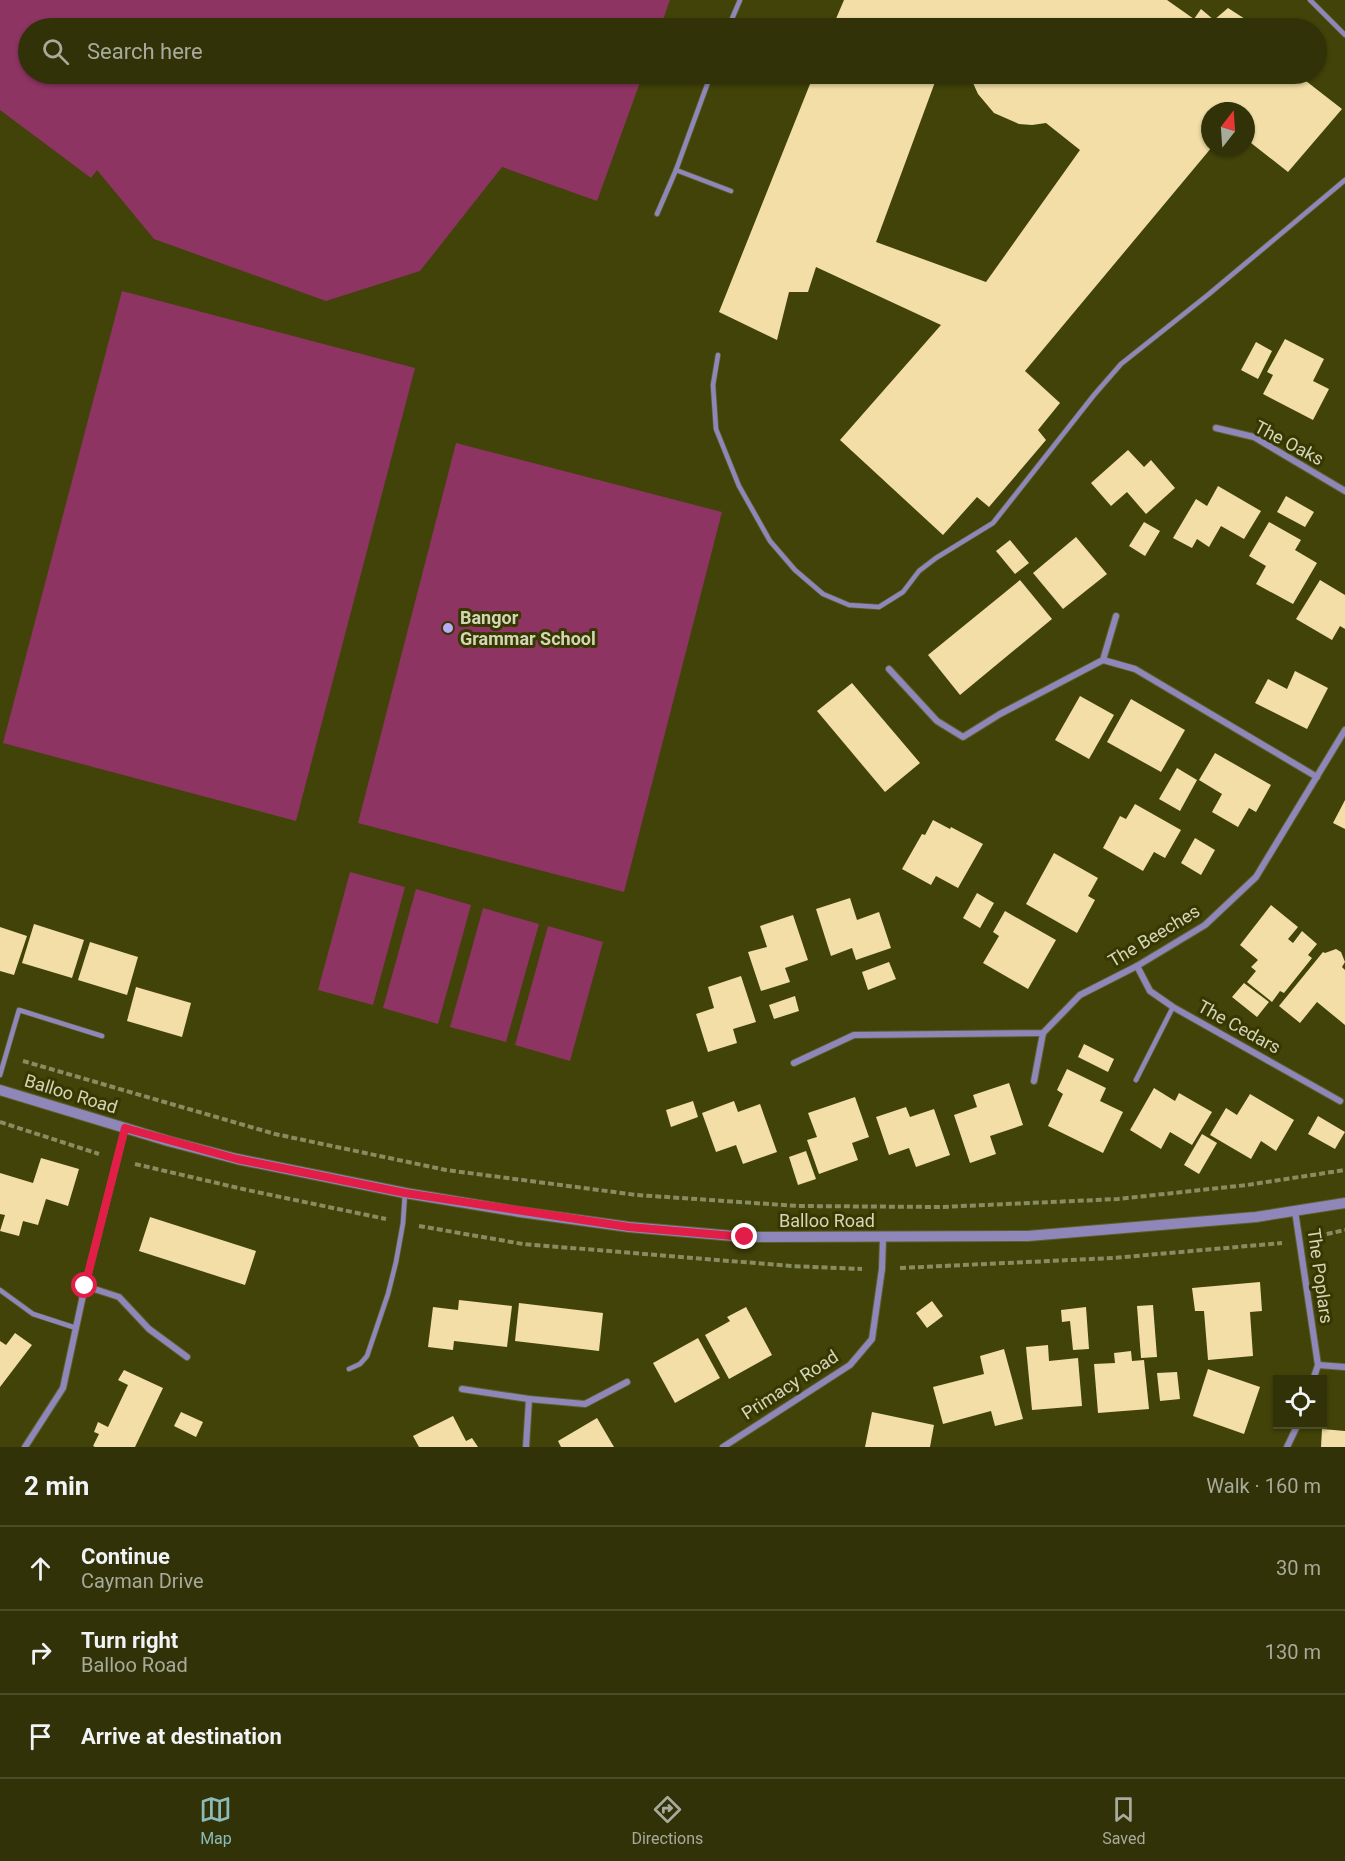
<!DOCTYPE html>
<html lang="en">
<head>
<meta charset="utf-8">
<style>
	:root { --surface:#313207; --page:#3d3e15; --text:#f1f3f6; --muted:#a8aa9b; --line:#4c4d28; --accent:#8bbbb9 }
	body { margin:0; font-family:Roboto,sans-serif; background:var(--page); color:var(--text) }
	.controls { position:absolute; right:18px; bottom:18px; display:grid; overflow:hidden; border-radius:0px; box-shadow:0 2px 4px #0004 }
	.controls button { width:54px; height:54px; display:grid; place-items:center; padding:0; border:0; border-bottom:2px solid var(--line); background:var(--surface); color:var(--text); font:30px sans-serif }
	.compass { position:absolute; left:1201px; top:102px; width:54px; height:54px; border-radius:50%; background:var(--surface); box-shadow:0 2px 4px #0004; rotate:17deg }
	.stop { position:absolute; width:18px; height:18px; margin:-14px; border:4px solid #e11d48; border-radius:50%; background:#fff }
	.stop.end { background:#e11d48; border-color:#fff; box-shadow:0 2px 6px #0008 }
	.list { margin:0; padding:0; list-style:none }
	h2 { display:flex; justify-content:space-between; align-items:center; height:78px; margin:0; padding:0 24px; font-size:26px }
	h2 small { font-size:20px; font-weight:400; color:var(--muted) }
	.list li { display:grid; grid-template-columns:39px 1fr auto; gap:18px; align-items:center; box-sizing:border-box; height:84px; padding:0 24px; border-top:2px solid var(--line) }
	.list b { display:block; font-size:22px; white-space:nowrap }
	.list p { margin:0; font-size:20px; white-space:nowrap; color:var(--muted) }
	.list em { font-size:20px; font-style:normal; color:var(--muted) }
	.icon { flex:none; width:33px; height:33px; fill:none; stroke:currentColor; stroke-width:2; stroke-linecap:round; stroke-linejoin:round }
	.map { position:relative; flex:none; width:1345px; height:1447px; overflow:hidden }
	.search { position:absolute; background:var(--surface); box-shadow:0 2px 4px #0004; left:18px; right:18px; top:18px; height:66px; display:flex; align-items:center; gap:15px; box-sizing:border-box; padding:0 21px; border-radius:33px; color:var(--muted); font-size:22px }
	.sheet { height:330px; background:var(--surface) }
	nav { display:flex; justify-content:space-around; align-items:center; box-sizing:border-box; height:84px; border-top:2px solid var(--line); background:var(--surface); font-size:16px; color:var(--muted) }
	nav a { display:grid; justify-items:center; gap:3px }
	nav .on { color:var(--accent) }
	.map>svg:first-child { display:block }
	.green { fill:#8d3462 }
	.building { fill:#f2dea6 }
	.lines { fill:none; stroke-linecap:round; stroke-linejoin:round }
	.service-casing { stroke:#5e602c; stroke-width:6 }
	.minor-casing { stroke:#5e602c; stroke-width:8 }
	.tertiary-casing { stroke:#5e602c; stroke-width:12 }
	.path { stroke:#898b60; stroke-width:4; stroke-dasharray:6 3; stroke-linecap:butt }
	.service { stroke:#8f87ba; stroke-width:4.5 }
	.minor { stroke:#8f87ba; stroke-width:6 }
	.tertiary { stroke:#8f87ba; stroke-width:10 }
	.route { stroke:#e11d48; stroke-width:8 }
	.poi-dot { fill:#b8abf7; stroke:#373800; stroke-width:2 }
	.labels { text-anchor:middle; stroke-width:6; stroke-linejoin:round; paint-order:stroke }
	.street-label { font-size:18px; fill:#d3d5b9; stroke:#373800 }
	.poi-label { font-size:18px; font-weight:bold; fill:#d3d5b9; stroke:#373800; text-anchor:start }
</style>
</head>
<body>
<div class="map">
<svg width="1345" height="1447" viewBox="0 0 1345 1447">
	<rect width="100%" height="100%" fill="#414309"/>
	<g class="green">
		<polygon points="0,0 670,0 660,28 28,28 28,74 643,74 597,201 502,167 420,271 326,301 154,239 97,170 91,178 0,110"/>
		<polygon points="122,291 415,368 296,821 3,743"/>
		<polygon points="456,443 722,512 624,892 358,823"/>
		<polygon points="350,872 405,887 373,1005 318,990"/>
		<polygon points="416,889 471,905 438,1024 383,1008"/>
		<polygon points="483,908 539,924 506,1042 450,1027"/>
		<polygon points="548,926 603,942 570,1061 515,1045"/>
	</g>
	<g class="building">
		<polygon points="844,0 1167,0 1194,19 1201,9 1214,20 1228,8 1259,28 832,28"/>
		<polygon points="814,74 938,74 876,242 986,282 1080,150 1046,123 1032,125 1019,124 994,113 978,94 973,83 955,74 1297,74 1342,109 1288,172 1246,139 1246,111 1210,111 1210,147 1212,147 1025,371 1060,403 1038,430 1046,440 989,507 977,497 943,535 840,440 941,325 816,267 808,292 789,292 777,340 719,312"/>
		<polygon points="1285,339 1324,359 1313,381 1329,389 1313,420 1263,394 1273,375 1267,372"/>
		<polygon points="1256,342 1272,351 1258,379 1241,370"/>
		<polygon points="1128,450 1144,467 1151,460 1175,488 1146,514 1127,492 1111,506 1091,483"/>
		<polygon points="1218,486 1261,511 1244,539 1221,526 1209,547 1197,539 1192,548 1173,538 1196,499 1207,506"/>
		<polygon points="1286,496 1314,512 1305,527 1277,512"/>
		<polygon points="1144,522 1160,531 1145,556 1129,546"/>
		<polygon points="1269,522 1301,540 1295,550 1317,563 1293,604 1256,584 1266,566 1249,556"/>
		<polygon points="1076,537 1107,574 1063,609 1033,573"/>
		<polygon points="1010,540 1029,563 1015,574 996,551"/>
		<polygon points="1020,580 1052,619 960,695 928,655"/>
		<polygon points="1320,580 1345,595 1345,629 1340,626 1332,640 1296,619"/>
		<polygon points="1295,671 1328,688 1307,729 1255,703 1268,679 1287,689"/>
		<polygon points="852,683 920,763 885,792 817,711"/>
		<polygon points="1080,696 1114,715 1089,759 1055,740"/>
		<polygon points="1131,699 1185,730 1161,772 1107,742"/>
		<polygon points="1215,753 1271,785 1256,812 1249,808 1238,827 1212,812 1222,794 1199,780"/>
		<polygon points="1177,768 1197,780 1180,811 1159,799"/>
		<polygon points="1345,800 1345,829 1333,823"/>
		<polygon points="1135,804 1181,830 1165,858 1154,852 1143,871 1103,848 1120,816 1126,819"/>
		<polygon points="933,820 950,829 951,827 983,844 958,888 936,876 931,885 902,869 922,834 925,835"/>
		<polygon points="1195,838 1215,850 1201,875 1181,863"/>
		<polygon points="1054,853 1098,878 1088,896 1095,900 1077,933 1026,904"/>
		<polygon points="977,893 994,903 980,928 963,918"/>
		<polygon points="850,898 857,920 879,912 891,948 856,960 852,948 831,956 816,909"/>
		<polygon points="1271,905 1298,927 1288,939 1293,943 1302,931 1317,944 1308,955 1312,958 1284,993 1280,991 1272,1002 1247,982 1256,971 1251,967 1258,960 1240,945"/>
		<polygon points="1005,911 1056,940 1028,989 983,963 999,936 993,932"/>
		<polygon points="793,915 808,960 785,968 790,982 761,991 748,952 767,947 760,926"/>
		<polygon points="34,924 84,940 72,978 22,963"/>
		<polygon points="0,927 27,936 14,975 0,971"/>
		<polygon points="90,942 138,957 127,995 78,980"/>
		<polygon points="1336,949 1341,952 1345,962 1342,967 1345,970 1345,1025 1317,1002 1300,1023 1279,1006 1323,952 1325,953"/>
		<polygon points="889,962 896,979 868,990 862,972"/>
		<polygon points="741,976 756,1022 733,1029 737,1043 708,1052 696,1014 714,1008 708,987"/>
		<polygon points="1244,983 1269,1002 1257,1017 1232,997"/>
		<polygon points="136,987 191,1003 182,1037 127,1021"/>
		<polygon points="795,996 799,1011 774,1019 769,1005"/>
		<polygon points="1084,1044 1114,1059 1108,1072 1078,1057"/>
		<polygon points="1067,1069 1106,1088 1100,1101 1123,1112 1103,1153 1048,1126 1063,1094 1057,1090"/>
		<polygon points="1009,1083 1023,1125 990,1136 996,1154 970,1163 954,1115 977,1107 973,1095"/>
		<polygon points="1154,1088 1175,1101 1179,1093 1212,1112 1192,1145 1170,1132 1161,1149 1130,1130"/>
		<polygon points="1250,1094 1294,1120 1276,1151 1261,1141 1251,1159 1210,1135 1226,1108 1237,1115"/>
		<polygon points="855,1097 869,1137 852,1143 858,1160 819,1174 807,1140 817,1137 808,1113"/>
		<polygon points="693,1101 698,1117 671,1127 666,1110"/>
		<polygon points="734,1101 738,1112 760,1104 777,1152 743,1164 736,1145 716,1152 702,1113"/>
		<polygon points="906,1107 910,1117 934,1109 950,1155 916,1167 909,1148 889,1155 876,1117"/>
		<polygon points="1318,1116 1345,1132 1335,1149 1308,1134"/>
		<polygon points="1202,1134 1217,1143 1199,1174 1184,1165"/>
		<polygon points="806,1151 816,1179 798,1185 789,1157"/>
		<polygon points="41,1158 79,1169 68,1206 46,1199 38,1225 23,1221 19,1236 0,1231 5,1215 0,1214 0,1173 33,1183"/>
		<polygon points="150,1217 256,1251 245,1285 139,1251"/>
		<polygon points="1260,1282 1262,1311 1250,1312 1253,1356 1208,1360 1204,1311 1195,1311 1192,1288"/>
		<polygon points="459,1300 512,1306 507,1347 454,1341 453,1350 428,1347 433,1307 458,1310"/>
		<polygon points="932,1301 943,1316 927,1328 916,1313"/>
		<polygon points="519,1303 603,1313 599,1351 515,1341"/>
		<polygon points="1153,1305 1157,1357 1141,1358 1137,1306"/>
		<polygon points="746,1307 772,1355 729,1379 705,1335 730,1321 727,1317"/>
		<polygon points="1086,1307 1089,1349 1073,1350 1070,1321 1062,1322 1061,1310"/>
		<polygon points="15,1333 32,1345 0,1387 0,1341 6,1345"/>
		<polygon points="698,1338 720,1378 675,1403 653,1363"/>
		<polygon points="1048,1345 1049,1361 1078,1358 1082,1406 1032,1410 1026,1347"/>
		<polygon points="1004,1349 1023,1419 995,1426 991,1411 943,1424 933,1387 984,1374 980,1356"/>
		<polygon points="1131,1351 1132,1361 1144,1360 1149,1409 1098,1413 1094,1364 1115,1363 1114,1353"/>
		<polygon points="1208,1369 1260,1387 1244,1434 1193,1416"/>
		<polygon points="124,1370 163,1388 135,1447 95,1447 93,1446 99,1434 94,1432 98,1422 108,1427 128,1385 118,1380"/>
		<polygon points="1177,1372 1180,1399 1160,1401 1157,1373"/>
		<polygon points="181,1412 203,1422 196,1437 174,1426"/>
		<polygon points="872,1412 934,1425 930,1447 865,1447"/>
		<polygon points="453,1416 466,1441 472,1438 478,1447 419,1447 413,1436"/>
		<polygon points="597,1418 614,1447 561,1447 558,1441"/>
		<polygon points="1322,1429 1345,1431 1345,1447 1321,1447"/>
	</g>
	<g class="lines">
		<g class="service-casing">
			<g id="service">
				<polyline points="1310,0 1345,35"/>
				<polyline points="728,28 740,0"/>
				<polyline points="676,170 731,191"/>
				<polyline points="657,214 676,170 711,74"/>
				<polyline points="718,355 713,385 716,429 739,486 770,541 795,570 823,594 849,605 879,607 903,592 919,571 936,558 993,523 1094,395 1121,364 1209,294 1345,180"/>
				<polyline points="0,1075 19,1010 102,1036"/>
				<polyline points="1136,1080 1173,1007"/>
				<polyline points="0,1290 33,1314 76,1328"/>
				<polyline points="349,1369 360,1364 367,1356 388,1294 396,1262 403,1223 405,1193"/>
			</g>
		</g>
		<g class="minor-casing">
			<g id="minor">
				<polyline points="1216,428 1254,437 1345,491"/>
				<polyline points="1103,660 1135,669 1317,777"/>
				<polyline points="889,669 937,721 963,737 1000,714 1103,660 1116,616"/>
				<polyline points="1137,966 1150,991 1173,1007 1340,1101"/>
				<polyline points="794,1063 854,1035 1043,1033 1080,995 1137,966 1205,925 1256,877 1345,730"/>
				<polyline points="1034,1081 1043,1033"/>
				<polyline points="1295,1211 1318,1365 1313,1380"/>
				<polyline points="85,1286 119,1297 149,1329 187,1357"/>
				<polyline points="1318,1365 1345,1367"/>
				<polyline points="462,1389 529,1399 585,1404 627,1382"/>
				<polyline points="25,1447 63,1388 85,1286 125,1128"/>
				<polyline points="526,1447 529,1399"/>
				<polyline points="723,1447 850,1365 872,1339 882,1269 883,1238"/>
				<polyline points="1287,1447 1298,1424"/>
			</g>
		</g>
		<g class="tertiary-casing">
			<polyline id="tertiary" points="0,1090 168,1141 237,1159 405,1193 520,1212 629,1227 745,1237 1028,1236 1256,1217 1345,1203"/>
		</g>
		<g class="path">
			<polyline points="23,1061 275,1134 446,1170 637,1195 798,1206 941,1207 1118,1199 1247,1185 1345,1170"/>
			<polyline points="0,1122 99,1154"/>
			<polyline points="135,1164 247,1190 386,1219"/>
			<polyline points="419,1226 523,1244 791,1266 862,1269"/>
			<polyline points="1318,1236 1345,1230"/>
			<polyline points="900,1268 1113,1258 1282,1243"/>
		</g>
		<use href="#service" class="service"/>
		<use href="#minor" class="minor"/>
		<use href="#tertiary" class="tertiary"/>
	</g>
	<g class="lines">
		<polyline class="route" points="85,1286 125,1128 237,1159 405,1193 629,1227 745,1237"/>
	</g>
	<circle class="poi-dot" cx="448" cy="628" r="6"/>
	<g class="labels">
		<g class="street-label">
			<text transform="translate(1289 443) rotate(28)" y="6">The Oaks</text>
			<text transform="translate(1154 936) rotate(-31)" y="6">The Beeches</text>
			<text transform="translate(1239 1027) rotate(29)" y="6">The Cedars</text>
			<text transform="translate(71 1094) rotate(17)" y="6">Balloo Road</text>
			<text x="827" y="1227">Balloo Road</text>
			<text transform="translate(1320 1276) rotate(82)" y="6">The Poplars</text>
			<text transform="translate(790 1385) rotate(-33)" y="6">Primacy Road</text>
		</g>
		<g class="poi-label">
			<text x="460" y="624">Bangor<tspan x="460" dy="21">Grammar School</tspan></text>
		</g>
	</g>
</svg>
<div class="controls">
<button><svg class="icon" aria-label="locate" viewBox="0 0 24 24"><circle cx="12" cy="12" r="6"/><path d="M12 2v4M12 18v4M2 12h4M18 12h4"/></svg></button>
</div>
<svg class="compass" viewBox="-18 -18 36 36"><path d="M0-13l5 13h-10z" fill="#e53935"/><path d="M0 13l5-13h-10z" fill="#a8aa9b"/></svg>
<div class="stop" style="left:85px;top:1286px"></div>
<div class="stop end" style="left:745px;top:1237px"></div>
<div class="search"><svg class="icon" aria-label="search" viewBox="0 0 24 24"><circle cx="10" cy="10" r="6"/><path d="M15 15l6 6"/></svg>Search here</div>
</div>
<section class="sheet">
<h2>2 min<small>Walk · 160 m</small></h2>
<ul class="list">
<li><svg class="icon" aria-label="ahead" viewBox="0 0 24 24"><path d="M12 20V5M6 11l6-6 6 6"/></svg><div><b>Continue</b><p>Cayman Drive</p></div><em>30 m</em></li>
<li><svg class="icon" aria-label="right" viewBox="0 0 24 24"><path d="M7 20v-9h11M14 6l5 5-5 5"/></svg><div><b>Turn right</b><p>Balloo Road</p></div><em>130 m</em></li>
<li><svg class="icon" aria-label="arrive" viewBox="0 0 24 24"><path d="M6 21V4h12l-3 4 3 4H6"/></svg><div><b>Arrive at destination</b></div></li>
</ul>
</section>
<nav>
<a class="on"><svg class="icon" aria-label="map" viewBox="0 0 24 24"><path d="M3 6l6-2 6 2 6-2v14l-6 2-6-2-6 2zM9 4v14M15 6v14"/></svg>Map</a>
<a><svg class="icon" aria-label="directions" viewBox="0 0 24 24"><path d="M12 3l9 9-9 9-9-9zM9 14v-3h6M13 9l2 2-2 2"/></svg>Directions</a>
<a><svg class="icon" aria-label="saved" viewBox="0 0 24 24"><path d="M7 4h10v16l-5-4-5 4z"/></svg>Saved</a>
</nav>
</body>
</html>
